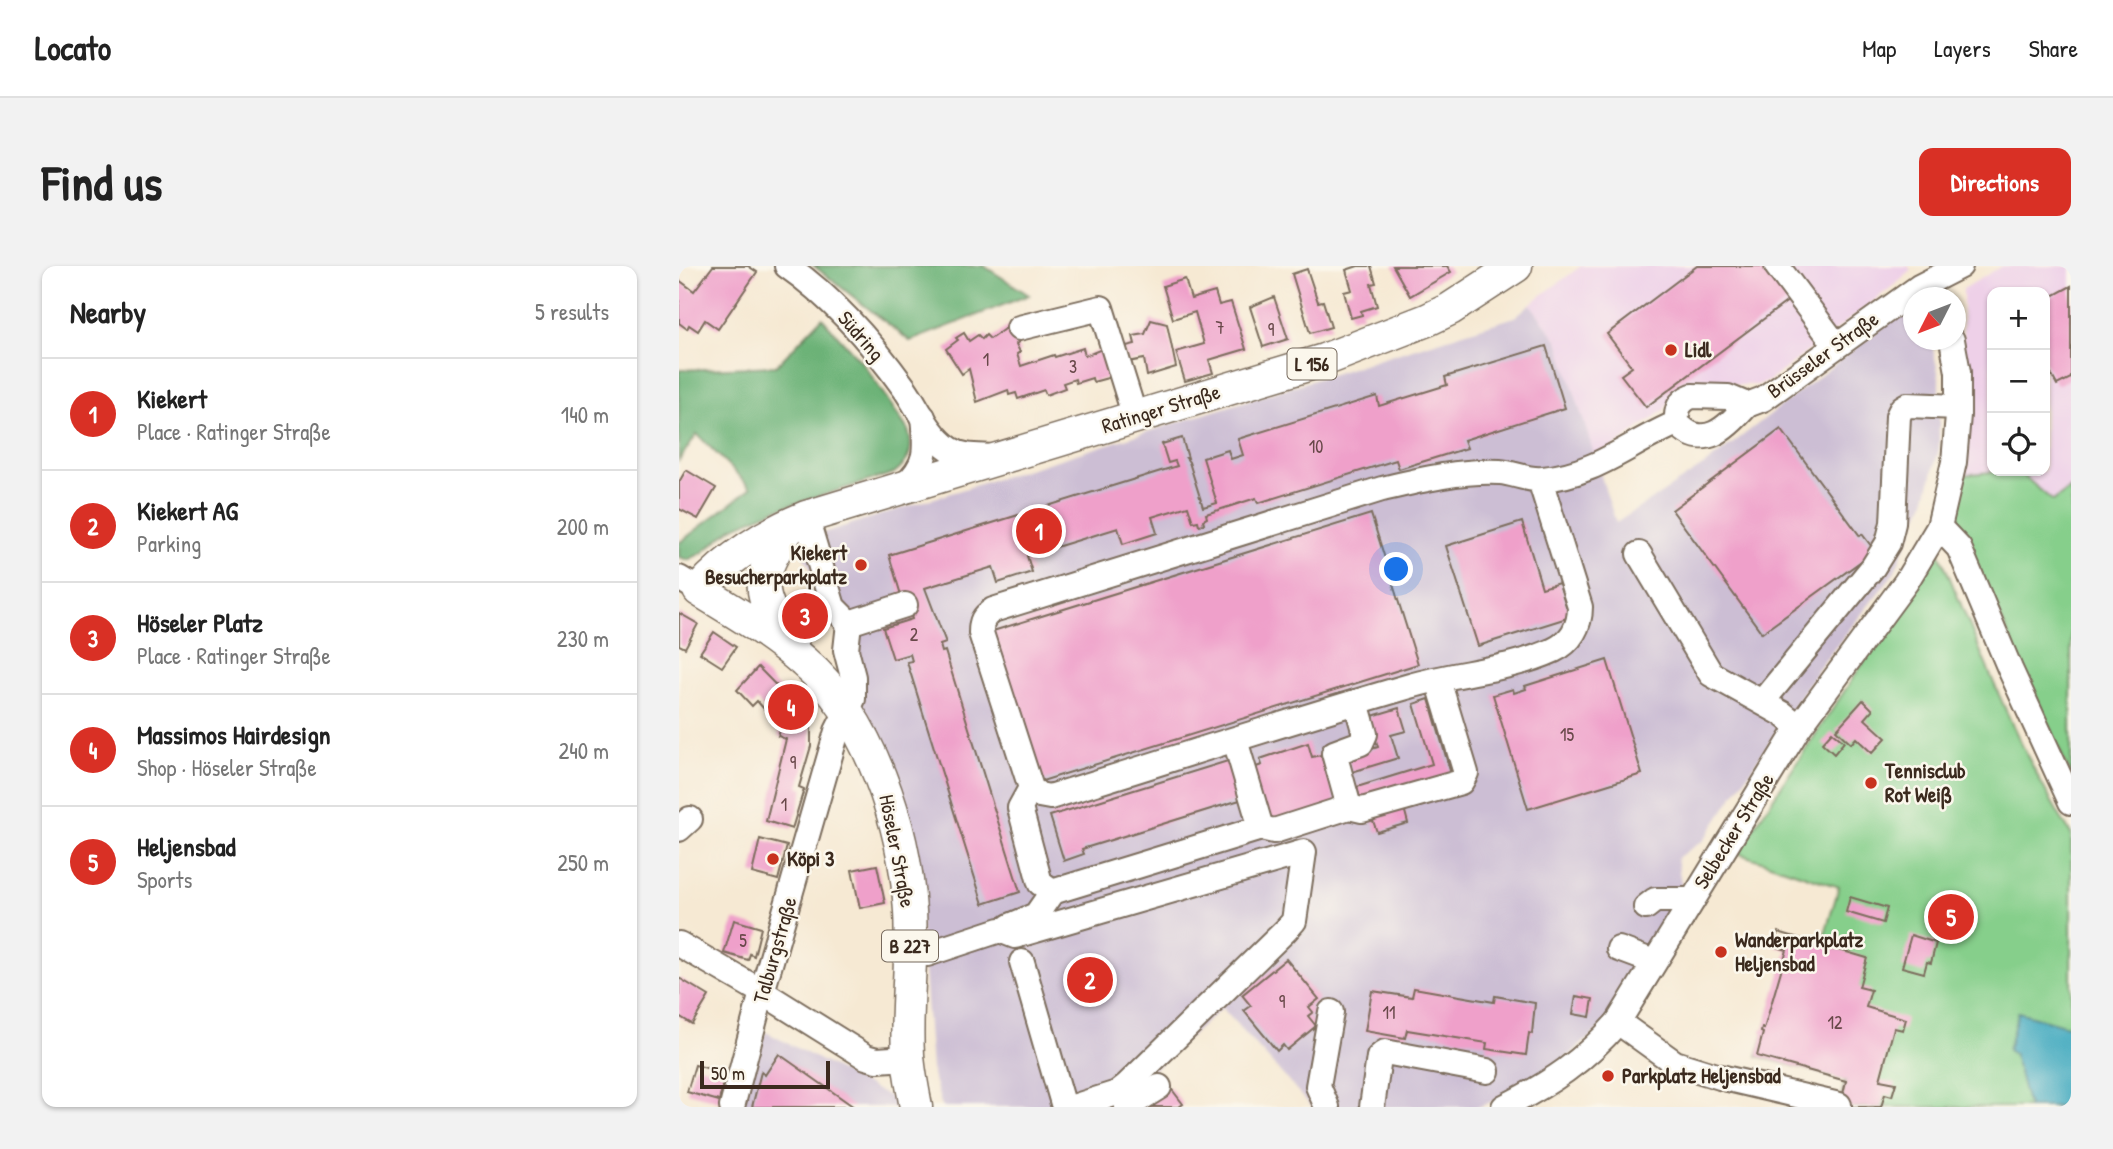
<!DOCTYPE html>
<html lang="en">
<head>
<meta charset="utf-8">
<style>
	:root { --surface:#fff; --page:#f2f2f2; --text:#222; --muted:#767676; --line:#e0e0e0; --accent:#d93025 }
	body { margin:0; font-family:"Patrick Hand",sans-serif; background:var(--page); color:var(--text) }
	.controls { position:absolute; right:21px; top:21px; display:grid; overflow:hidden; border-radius:14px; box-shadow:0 2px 5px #0004 }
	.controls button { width:63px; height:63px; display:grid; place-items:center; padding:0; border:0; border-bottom:2px solid var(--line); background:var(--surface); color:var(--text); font:35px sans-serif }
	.compass { position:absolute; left:1224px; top:21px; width:63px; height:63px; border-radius:50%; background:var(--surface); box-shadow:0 2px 5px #0004; rotate:228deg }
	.scale { position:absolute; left:21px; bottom:18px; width:130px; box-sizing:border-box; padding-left:7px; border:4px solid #3b2a1e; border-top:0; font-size:19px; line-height:24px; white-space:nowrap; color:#3b2a1e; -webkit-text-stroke:5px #fbf7ec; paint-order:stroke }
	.you { position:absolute; left:718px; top:304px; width:24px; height:24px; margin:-18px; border:5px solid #fff; border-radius:50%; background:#1a73e8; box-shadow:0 0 0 10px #1a73e833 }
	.badge { display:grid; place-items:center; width:46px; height:46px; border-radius:50%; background:var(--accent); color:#fff; font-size:23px; font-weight:700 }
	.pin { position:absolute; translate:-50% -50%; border:4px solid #fff; box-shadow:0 2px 7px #0006 }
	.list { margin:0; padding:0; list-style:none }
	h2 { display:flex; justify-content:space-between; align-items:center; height:91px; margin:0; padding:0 28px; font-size:30px }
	h2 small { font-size:23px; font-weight:400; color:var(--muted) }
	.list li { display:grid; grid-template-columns:46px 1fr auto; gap:21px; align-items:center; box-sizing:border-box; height:112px; padding:0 28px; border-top:2px solid var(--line) }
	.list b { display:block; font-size:26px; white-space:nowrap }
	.list p { margin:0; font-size:23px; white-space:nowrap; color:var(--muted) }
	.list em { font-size:23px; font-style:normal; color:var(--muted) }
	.icon { flex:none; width:38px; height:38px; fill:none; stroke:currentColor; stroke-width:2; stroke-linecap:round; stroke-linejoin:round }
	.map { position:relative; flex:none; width:1392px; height:841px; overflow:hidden; border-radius:14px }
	header { display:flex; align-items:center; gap:42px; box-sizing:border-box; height:98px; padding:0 35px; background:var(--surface); border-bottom:2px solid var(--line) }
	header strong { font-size:33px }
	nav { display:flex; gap:38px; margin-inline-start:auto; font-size:24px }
	.intro { display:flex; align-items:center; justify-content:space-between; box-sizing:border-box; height:168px; padding:0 42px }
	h1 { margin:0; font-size:49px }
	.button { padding:18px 32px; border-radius:14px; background:var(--accent); color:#fff; font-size:24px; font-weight:700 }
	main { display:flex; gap:42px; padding:0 42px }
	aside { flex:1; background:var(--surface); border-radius:14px; box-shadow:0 2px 5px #0004 }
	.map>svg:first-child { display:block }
	.built { fill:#eed0e8 }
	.industrial { fill:#ccbed4 }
	.green { fill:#86cf8b; stroke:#607c54; stroke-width:2 }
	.forest { fill:#6cb277; stroke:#546e4a; stroke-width:2 }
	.water { fill:#3fa9bf; stroke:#3d6a6e; stroke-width:2 }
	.building { fill:#efa0ca }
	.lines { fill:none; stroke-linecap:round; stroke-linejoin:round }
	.minor-casing { stroke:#7c6d5d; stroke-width:28 }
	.major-casing { stroke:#7c6d5d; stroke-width:35 }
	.minor { stroke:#fff; stroke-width:24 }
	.major { stroke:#fff; stroke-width:32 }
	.poi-dot { fill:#c8321e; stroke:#fbf7ec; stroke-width:2.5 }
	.labels { text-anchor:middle; stroke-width:5; stroke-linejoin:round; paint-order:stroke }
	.number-label { font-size:18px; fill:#684849 }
	.shield { fill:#fbf7ec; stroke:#75685c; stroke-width:2 }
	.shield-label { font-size:19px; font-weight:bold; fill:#3b2a1e }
	.street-label { font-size:21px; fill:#3b2a1e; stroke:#fbf7ec }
	.poi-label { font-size:21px; font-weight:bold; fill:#3b2a1e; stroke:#fbf7ec; text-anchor:start }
</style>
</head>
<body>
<header>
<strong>Locato</strong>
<nav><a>Map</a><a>Layers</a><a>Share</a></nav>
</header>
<div class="intro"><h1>Find us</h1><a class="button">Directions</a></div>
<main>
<aside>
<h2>Nearby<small>5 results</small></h2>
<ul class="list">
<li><span class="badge">1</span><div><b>Kiekert</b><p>Place · Ratinger Straße</p></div><em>140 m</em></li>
<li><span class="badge">2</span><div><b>Kiekert AG</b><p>Parking</p></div><em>200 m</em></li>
<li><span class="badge">3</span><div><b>Höseler Platz</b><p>Place · Ratinger Straße</p></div><em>230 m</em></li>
<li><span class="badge">4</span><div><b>Massimos Hairdesign</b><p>Shop · Höseler Straße</p></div><em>240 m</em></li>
<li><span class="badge">5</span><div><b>Heljensbad</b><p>Sports</p></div><em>250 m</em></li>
</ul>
</aside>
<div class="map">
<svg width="1392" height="841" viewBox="0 0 1392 841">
	<rect width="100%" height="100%" fill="#fbf7ec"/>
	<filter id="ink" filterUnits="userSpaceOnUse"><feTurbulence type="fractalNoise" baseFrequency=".0143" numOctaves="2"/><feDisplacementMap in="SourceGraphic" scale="14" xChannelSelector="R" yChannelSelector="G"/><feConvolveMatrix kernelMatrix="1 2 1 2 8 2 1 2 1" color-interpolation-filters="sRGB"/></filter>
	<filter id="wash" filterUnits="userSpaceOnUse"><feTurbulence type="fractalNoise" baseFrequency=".00686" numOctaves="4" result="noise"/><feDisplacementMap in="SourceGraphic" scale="28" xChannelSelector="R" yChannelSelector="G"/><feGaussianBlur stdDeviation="1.57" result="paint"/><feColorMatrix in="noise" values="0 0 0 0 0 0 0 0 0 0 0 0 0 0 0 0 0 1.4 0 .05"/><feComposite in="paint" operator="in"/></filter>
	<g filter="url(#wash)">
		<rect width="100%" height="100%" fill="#f6e9d3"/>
		<g class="built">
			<polygon points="902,0 1229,0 1232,4 1223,13 1090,115 1078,119 1059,119 1030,113 1014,114 997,123 985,144 933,182 915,189 879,75 851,38"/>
			<polygon points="1323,0 1392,0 1392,222 1374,235 1339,205 1366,205 1366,26 1313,26 1313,205 1322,205 1284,209 1284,23"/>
		</g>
		<g class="industrial">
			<polygon points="851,38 879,75 937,257 1027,198 1225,45 1234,43 1234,74 1252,74 1260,111 1260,183 1245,238 1215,307 1140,402 1025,574 998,592 1003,623 967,702 923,760 876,802 824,831 799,841 633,841 543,742 434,841 263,841 252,803 236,574 167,419 158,361 130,299 115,276 836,51"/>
			<polygon points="87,766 217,834 219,841 59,841"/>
		</g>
		<g class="green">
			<polygon points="1322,205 1339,205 1374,235 1392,222 1392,510 1278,253 1284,209"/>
			<path d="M1259 284C1300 379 1336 480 1392 568V841H1169L1160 839 1166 814 1078 790 1114 671 1143 678 1160 621 1058 587Z"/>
		</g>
		<g class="forest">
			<polygon points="135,0 305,0 350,29 231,75"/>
			<path d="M143 52 185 99 229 164C235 183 231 195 215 207L95 244 53 262 23 287 9 294 0 291V277L72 222 18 168 0 194V104L97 100Z"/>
		</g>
		<polygon class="water" points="1339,746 1392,761 1392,841 1349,841 1335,788 1329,784"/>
		<g id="blocks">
			<g class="building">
				<polygon points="34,0 69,0 78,6 39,63 26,54 19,65 10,59 8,63 0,57 0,14 15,25"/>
				<polygon points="679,0 692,0 697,17 692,18 698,40 682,45 683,49 672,52 665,26 673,24 667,4"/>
				<polygon points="714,0 768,0 772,6 731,30"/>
				<polygon points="1018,0 1085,0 1110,34 967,141 942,109 953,101 928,68"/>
				<polygon points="628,3 639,36 644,35 652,61 631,67 613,8"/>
				<polygon points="506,13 512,33 536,26 540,39 552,36 567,83 530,94 534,107 506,115 497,86 525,78 516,46 494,53 484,20"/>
				<polygon points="1392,20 1392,112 1378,119 1366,97 1366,34"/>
				<polygon points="595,31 609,73 584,81 571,41"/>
				<polygon points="472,54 488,58 497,101 468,110 465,93 449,96 443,81 456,78 454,70 466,68"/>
				<polygon points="331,59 341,75 337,78 341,86 338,88 342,100 375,89 376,91 404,82 406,90 423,83 436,110 414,116 413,112 397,117 396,113 384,117 386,122 367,129 365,124 339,133 337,127 330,129 329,124 298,136 290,103 283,108 267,83 279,74 277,72 285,67 290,75 299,69 303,73 307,69 311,73"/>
				<polygon points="867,80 886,142 785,174 788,182 720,203 717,194 579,237 577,232 527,248 528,252 524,254 525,258 520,259 519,255 514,256 509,240 473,251 478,267 444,278 439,262 348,290 353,306 319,317 314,301 246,322 267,377 261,379 263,386 266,385 341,626 304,638 228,396 233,395 231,388 214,393 204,362 233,353 226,328 222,329 210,289 498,200 496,195 489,197 483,178 503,172 509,192 507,192 510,196 524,241 538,237 524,192 549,184 552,193 564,189 559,173 698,130 700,140 768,119 766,111"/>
				<polygon points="1102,163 1181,270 1183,268 1196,285 1083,367 993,244"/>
				<polygon points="7,204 37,222 19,253 0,243 0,216"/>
				<polygon points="692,248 739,398 360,516 314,365"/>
				<polygon points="843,256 863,322 880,317 891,351 799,380 767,280"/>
				<polygon points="0,347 19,358 6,382 0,379"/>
				<polygon points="35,366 57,381 43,401 21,387"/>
				<polygon points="928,394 963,508 849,543 814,429 834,423 835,427 847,423 846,420"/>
				<polygon points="79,401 132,455 132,480 120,521 125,523 113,563 87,555 107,473 99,470 102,462 78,435 73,440 58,424"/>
				<polygon points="750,433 772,508 682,536 678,521 753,498 735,438"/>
				<polygon points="1184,434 1194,444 1186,453 1207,472 1193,487 1177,472 1172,478 1157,464"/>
				<polygon points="720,442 727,465 712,469 719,492 673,506 669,490 699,481 690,451"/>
				<polygon points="1153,466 1165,476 1155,488 1143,477"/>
				<polygon points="629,477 633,491 642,489 657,538 596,556 585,550 571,503 583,499 581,493"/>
				<polygon points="552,494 564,533 403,583 405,588 385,595 371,550"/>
				<polygon points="725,542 729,557 698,566 693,552"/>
				<polygon points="81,573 108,580 99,614 73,607"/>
				<polygon points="198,599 206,637 181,642 173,604"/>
				<polygon points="1171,631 1208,642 1204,657 1167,646"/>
				<polygon points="55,654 82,662 75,690 71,688 69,694 45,687"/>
				<polygon points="1099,666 1188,692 1180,721 1192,724 1187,741 1227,753 1224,764 1215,762 1201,814 1217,817 1213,830 1206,828 1202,841 1161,841 1167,815 1078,790 1084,767 1082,766 1083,762 1085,763 1108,684 1095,680"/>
				<polygon points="1232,669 1257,677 1252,697 1248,696 1245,707 1223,701"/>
				<polygon points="607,693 640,733 630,741 634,746 629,750 637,760 608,784 604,779 598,785 565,745 572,740 563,729"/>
				<polygon points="0,712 30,730 13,758 0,750"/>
				<polygon points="735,722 815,736 816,730 856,737 853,768 850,767 847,789 807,783 808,777 728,764 726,772 686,765 693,725 733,731"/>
				<polygon points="897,730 914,733 911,751 894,748"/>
				<polygon points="100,788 175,841 73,841 82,806 86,809"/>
				<polygon points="16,799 47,807 40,835 8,826"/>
				<polygon points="491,821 504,838 500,841 463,841"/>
			</g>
		</g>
	</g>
	<g filter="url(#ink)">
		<use href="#blocks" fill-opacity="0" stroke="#7c6d5d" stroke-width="2"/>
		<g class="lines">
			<g class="minor-casing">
				<g id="minor">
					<path d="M108 0C154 32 193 77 226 123 240 143 250 169 271 183 283 191 298 190 313 191"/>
					<polyline points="1098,0 1157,79"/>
					<polyline points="340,62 422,42 456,151"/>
					<path d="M1013 130 1049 131 1068 139C1048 162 1024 186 998 157 997 143 1000 135 1013 130Z"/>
					<polyline points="1068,139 1084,133 1240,21 1281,0"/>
					<path d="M861 214 901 341C901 360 892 376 875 384 829 405 778 406 731 420 610 455 491 494 371 531L360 529 352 522 302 367C302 355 304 351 314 344L703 223C741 214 782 204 821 206 835 207 850 215 864 213 918 208 950 177 998 157"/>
					<path d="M226 219C250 197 247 182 244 151"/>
					<polyline points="127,251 154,341 170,357"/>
					<polyline points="1260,261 1280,282 1331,403 1392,536"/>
					<polyline points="960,288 1032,408 1104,448 1120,461"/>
					<polyline points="0,312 20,324"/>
					<polyline points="170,357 226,339"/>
					<polyline points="1083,436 1194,301 1209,277 1214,257 1219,150 1223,142 1228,139 1279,141"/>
					<polyline points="556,474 582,562"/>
					<polyline points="352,522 341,542 361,617 373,626"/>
					<polyline points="670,541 655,487 682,477 686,468 677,436"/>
					<polyline points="0,563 11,553"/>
					<polyline points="967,641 976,634 1012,634"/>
					<polyline points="331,660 357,649 373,626 582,562 595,565 670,541 683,544 782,516 787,507 759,414"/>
					<polyline points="0,678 83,726 187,791 198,794 229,792"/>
					<polyline points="940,683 975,696"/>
					<polyline points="231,688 248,688 321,664 336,670 625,586 615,655 606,665 447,820 438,827 394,841"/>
					<polyline points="343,696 385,841"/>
					<polyline points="939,756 996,797 1041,811 1160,839"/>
					<polyline points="53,841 83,726 158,465 174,433 174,411 167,384 170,357"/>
					<polyline points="448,841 480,821"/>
					<polyline points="648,841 639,820 652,746"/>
					<polyline points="693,841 700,791 706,786 808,805"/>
					<path d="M825 841C872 817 904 796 939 756L1120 461 1227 316 1260 261 1275 196 1279 149V106L1273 74"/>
				</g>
			</g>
			<g class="major-casing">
				<g id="major">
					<path d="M111 260C76 314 75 326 113 378"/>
					<path d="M237 841C234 824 230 806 229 789 226 741 234 693 231 645 226 562 191 452 125 396 94 368 56 346 20 324 48 292 88 267 127 251L645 94 748 54 771 43 837 0"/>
				</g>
			</g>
			<use href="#minor" class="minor"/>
			<use href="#major" class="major"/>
		</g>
	</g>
	<g class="poi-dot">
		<circle cx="992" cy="84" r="7"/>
		<circle cx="182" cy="299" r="7"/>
		<circle cx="1192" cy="517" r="7"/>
		<circle cx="94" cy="593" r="7"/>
		<circle cx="1042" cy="686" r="7"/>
		<circle cx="929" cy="810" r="7"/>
	</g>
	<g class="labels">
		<g class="number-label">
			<text x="541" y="68">7</text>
			<text x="592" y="70">9</text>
			<text x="307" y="100">1</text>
			<text x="394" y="107">3</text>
			<text x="637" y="187">10</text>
			<text x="235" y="375">2</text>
			<text x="888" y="475">15</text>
			<text x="114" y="503">9</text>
			<text x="105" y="545">1</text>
			<text x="64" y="681">5</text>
			<text x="603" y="742">9</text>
			<text x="710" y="753">11</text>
			<text x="1156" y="763">12</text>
		</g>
		<g class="shield">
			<rect x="608.5" y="82.5" width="49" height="31" rx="5"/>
			<rect x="203" y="664.5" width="56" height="31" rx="5"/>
		</g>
		<g class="shield-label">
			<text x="633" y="105">L 156</text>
			<text x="231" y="687">B 227</text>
		</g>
		<g class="street-label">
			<text transform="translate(182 70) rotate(49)" y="7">Südring</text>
			<text transform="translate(1144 89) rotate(-36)" y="7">Brüsseler Straße</text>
			<text transform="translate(482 143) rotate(-17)" y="7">Ratinger Straße</text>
			<text transform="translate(1055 565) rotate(-58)" y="7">Selbecker Straße</text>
			<text transform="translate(218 585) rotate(79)" y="7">Höseler Straße</text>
			<text transform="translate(96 684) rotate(-74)" y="7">Talburgstraße</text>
		</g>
		<g class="poi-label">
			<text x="1006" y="91">Lidl</text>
			<text x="168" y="294" text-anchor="end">Kiekert<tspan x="168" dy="24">Besucherparkplatz</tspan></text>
			<text x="1206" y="512">Tennisclub<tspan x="1206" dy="24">Rot Weiß</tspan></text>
			<text x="108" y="600">Köpi 3</text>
			<text x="1056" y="681">Wanderparkplatz<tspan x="1056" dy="24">Heljensbad</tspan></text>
			<text x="943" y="817">Parkplatz Heljensbad</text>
		</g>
	</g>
</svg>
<div class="controls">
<button>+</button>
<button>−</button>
<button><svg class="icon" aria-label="locate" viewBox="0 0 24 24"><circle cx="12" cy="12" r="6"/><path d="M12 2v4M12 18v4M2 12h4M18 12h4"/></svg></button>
</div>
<svg class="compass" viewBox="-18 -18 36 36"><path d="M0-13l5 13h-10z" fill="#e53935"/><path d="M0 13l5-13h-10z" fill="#767676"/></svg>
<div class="scale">50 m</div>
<div class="you"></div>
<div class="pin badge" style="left:360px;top:265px">1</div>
<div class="pin badge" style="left:411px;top:714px">2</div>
<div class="pin badge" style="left:126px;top:350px">3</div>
<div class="pin badge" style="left:112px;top:441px">4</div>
<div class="pin badge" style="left:1272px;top:651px">5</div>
</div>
</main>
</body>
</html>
